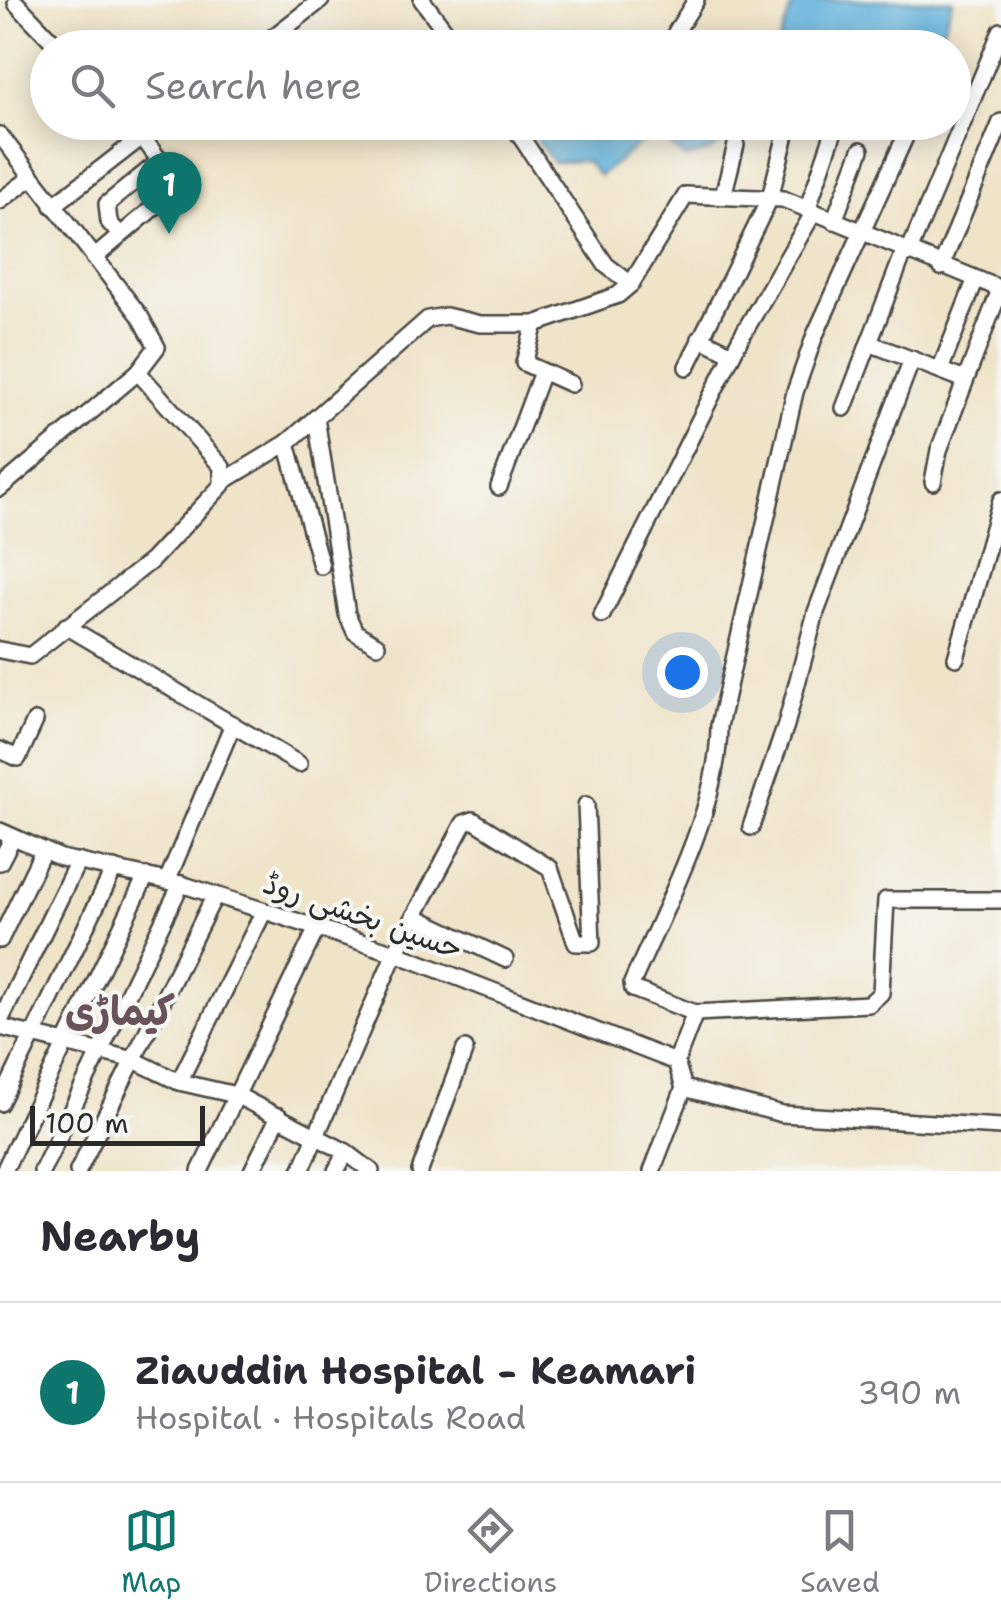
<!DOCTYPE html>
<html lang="en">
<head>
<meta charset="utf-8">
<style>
	:root { --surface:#fff; --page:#f7f7f7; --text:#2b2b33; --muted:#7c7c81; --line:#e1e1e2; --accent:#0f766e }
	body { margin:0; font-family:"Shantell Sans","Playpen Sans Arabic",sans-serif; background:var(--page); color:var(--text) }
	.scale { position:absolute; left:30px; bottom:25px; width:175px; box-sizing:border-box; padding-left:10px; border:5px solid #2b2b2b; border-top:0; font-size:28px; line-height:35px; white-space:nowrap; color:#2b2b2b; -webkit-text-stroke:8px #f6f6f2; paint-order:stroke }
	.you { position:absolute; left:682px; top:672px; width:35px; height:35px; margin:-25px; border:8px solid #fff; border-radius:50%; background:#1a73e8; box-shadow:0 0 0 15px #1a73e833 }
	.badge { display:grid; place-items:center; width:65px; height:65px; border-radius:50%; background:var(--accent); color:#fff; font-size:32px; font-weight:700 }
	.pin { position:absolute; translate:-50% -82px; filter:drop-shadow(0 2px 5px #0008) }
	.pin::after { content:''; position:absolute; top:52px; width:35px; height:30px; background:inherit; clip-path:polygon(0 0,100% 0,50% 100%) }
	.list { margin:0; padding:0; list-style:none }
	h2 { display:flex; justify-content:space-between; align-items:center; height:130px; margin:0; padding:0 40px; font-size:42px }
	h2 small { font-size:32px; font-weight:400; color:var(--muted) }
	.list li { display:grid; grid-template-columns:65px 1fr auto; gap:30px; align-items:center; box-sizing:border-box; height:180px; padding:0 40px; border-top:2px solid var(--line) }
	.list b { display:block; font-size:38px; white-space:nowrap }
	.list p { margin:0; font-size:32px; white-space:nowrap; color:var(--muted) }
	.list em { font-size:32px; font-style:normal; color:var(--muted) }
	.icon { flex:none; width:55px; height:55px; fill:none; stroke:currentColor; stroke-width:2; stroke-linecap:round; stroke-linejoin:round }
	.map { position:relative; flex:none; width:1001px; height:1171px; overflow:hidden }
	.search { position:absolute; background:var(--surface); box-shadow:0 5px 25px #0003; left:30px; right:30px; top:30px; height:110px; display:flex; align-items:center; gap:25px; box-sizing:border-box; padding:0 35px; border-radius:55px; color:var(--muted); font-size:38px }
	.sheet { height:310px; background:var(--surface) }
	nav { display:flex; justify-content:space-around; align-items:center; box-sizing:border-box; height:140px; border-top:2px solid var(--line); background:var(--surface); font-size:28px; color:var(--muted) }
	nav a { display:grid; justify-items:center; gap:5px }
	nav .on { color:var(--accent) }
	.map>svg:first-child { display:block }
	.water { fill:#61b1dc; stroke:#466e84; stroke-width:2.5 }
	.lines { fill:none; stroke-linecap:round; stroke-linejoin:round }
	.minor-casing { stroke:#484743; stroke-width:20 }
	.minor { stroke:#fff; stroke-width:15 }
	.labels { text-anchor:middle; stroke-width:8; stroke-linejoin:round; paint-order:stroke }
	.street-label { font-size:30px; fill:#2b2b2b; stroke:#f6f6f2 }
	.district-label { font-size:40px; font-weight:bold; fill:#69525a; stroke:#f6f6f2 }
</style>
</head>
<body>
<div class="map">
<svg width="1001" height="1171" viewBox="0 0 1001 1171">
	<rect width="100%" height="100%" fill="#f6f6f2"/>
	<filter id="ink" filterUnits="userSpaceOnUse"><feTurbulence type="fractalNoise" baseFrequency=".01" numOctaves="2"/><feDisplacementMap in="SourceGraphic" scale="20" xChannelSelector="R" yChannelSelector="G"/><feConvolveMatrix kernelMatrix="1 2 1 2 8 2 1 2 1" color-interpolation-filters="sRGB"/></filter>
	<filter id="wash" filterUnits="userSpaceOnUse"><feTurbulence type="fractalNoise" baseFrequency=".0048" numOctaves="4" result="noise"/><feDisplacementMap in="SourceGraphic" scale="40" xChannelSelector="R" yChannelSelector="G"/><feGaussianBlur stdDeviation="2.25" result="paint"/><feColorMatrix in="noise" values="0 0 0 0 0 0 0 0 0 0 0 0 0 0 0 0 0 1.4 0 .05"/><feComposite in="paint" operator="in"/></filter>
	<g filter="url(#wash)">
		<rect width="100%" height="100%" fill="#efe3c8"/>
		<g class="water">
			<polygon points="794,0 953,0 937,47 777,47"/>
			<polygon points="536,30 612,47 503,47"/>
			<polygon points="524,123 747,123 711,151 685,158 661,137 650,136 599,176 586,161 553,162"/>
		</g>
	</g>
	<g filter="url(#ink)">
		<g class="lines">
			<g class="minor-casing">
				<g id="minor">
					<polyline points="422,0 458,48"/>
					<polyline points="16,3 59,48"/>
					<polyline points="676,32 696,0"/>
					<polyline points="259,48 321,0"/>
					<polyline points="511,122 606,265 631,284"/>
					<polyline points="0,135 140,316 157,347 138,372 0,488"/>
					<polyline points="723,196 736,145"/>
					<polyline points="0,201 32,177"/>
					<polyline points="53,206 161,122"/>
					<polyline points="807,210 833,134"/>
					<polyline points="834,221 861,150"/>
					<polyline points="120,235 109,222 107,204 161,160"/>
					<polyline points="908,254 1001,31"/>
					<polyline points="94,258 172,192 170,174 142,137"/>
					<polyline points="941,267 1001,122"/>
					<polyline points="535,324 524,363 571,384"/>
					<polyline points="700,338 732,354"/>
					<polyline points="869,343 965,380"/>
					<polyline points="687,367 770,198 789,122"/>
					<polyline points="940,370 975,281"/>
					<polyline points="844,408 904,252"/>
					<polyline points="316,418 347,614 355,632 377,645"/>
					<polyline points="287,443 321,566"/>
					<polyline points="224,481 287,443 428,319 446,316 480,324 535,324 618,295 631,284 686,195 783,199 1001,289"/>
					<polyline points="933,482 939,450 1001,287"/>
					<polyline points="499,487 542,372"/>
					<polyline points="602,615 740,339 814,212"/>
					<polyline points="66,626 299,764"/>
					<polyline points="0,650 30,656 151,561 222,485 222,467 138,372"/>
					<polyline points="956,658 1001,500"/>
					<polyline points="0,750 18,758 35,721"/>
					<polyline points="751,827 786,725 816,612 912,359"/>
					<polyline points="0,831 61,858 181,884 395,953 676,1062 684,1088"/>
					<polyline points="0,862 13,837"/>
					<polyline points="167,881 233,724"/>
					<polyline points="414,916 505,959"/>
					<polyline points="0,940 43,851"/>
					<polyline points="695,1013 869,1004 881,993 886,900 1001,900"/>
					<polyline points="0,1021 78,861"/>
					<polyline points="0,1027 134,1060 179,1082 236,1095 346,1152 371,1171"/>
					<path d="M676 1062 695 1013 633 989 632 983C665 908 719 808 719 726L795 392 815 335 906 135"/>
					<polyline points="179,1082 264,911"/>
					<polyline points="684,1088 782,1114 1001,1127"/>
					<polyline points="0,1103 114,869"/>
					<polyline points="4,1171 146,876"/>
					<polyline points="42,1171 181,884"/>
					<polyline points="78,1171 215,895"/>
					<polyline points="200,1171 317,928"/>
					<polyline points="252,1171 279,1116"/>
					<polyline points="301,1171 395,953 464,823 473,820 550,868 576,943 592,943 586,805"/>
					<polyline points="336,1171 346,1152"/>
					<polyline points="420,1171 465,1049"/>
					<polyline points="652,1171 684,1088"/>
				</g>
			</g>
			<use href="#minor" class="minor"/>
		</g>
	</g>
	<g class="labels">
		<g class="street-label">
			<text transform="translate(363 916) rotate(19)" y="10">حسین بخشی روڈ</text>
		</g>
		<g class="district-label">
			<text x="120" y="1025">کیماڑی</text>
		</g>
	</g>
</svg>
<div class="scale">100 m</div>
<div class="you"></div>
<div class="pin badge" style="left:169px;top:234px">1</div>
<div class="search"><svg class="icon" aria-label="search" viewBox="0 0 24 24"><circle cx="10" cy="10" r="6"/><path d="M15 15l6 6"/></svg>Search here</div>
</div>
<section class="sheet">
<h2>Nearby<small></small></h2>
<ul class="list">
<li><span class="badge">1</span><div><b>Ziauddin Hospital - Keamari</b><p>Hospital · Hospitals Road</p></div><em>390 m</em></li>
</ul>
</section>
<nav>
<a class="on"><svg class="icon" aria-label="map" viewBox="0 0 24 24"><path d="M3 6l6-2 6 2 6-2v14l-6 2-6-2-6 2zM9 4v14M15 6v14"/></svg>Map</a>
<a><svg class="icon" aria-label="directions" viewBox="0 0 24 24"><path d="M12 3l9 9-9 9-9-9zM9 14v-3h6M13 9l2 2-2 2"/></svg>Directions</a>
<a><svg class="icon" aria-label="saved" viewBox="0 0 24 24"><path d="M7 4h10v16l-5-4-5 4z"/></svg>Saved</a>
</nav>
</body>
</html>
